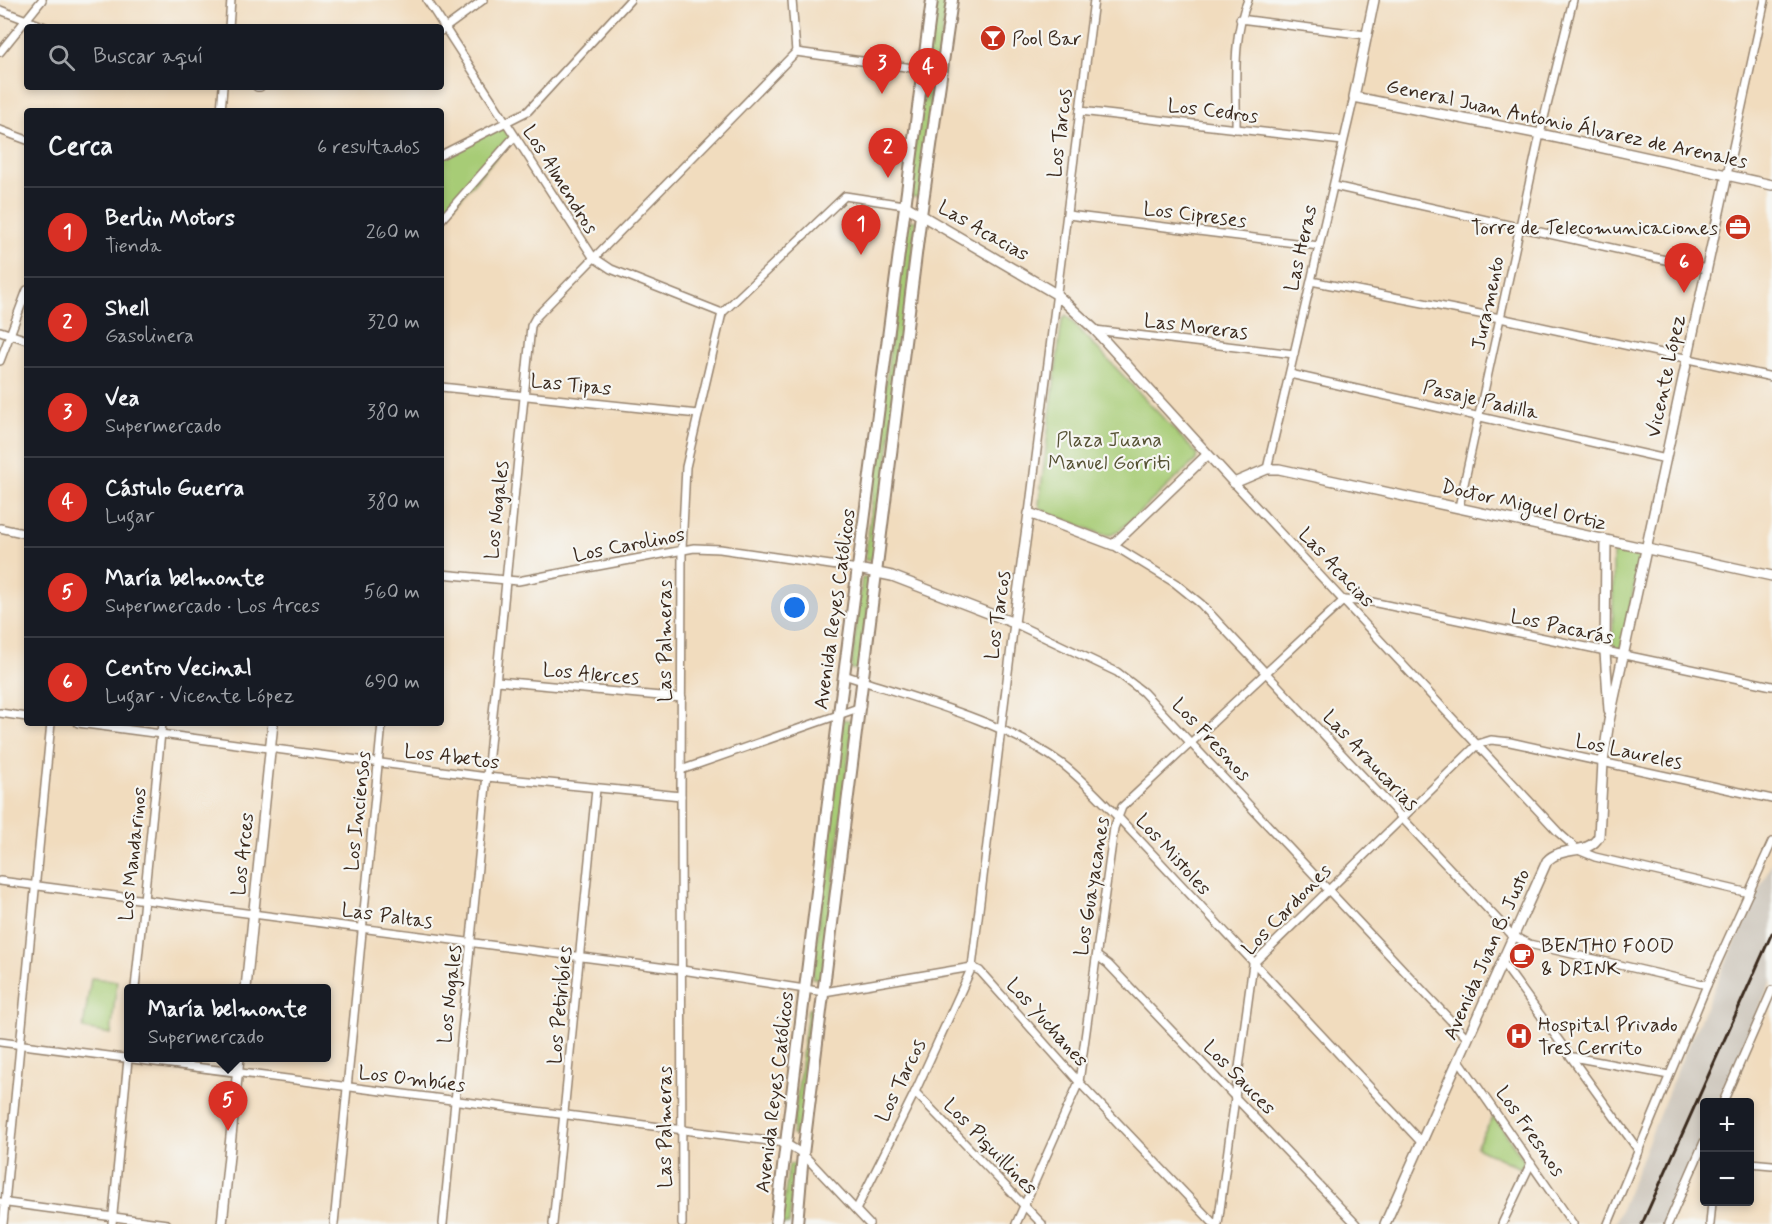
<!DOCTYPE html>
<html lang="es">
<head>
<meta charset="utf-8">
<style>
	:root { --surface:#171b24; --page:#20242c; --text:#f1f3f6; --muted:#9ea1a6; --line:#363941; --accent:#d93025 }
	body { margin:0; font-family:Mynerve,sans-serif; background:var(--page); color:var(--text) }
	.controls { position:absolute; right:18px; bottom:18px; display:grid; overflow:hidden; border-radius:6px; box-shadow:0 3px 9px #0003 }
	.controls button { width:54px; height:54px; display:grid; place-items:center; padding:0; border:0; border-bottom:2px solid var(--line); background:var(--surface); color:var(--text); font:30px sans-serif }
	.you { position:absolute; left:795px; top:608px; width:21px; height:21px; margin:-15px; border:4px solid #fff; border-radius:50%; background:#1a73e8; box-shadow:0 0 0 9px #1a73e833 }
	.badge { display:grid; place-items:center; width:39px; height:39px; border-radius:50%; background:var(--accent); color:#fff; font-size:20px; font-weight:700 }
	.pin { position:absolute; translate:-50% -50px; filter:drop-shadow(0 2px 3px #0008) }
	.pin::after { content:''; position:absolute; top:32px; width:21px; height:18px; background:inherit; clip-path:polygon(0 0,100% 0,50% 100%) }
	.popup { position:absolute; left:124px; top:984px; width:207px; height:78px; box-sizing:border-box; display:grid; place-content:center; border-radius:6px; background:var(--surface); filter:drop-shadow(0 2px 4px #0005); font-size:20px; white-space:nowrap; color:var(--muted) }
	.popup b { font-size:22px; color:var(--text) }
	.popup::after { content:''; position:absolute; left:50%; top:100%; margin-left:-12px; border:12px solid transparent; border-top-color:var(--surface) }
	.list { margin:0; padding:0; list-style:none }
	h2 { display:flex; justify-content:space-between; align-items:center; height:78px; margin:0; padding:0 24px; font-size:26px }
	h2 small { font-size:20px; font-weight:400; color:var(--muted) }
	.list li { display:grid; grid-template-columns:39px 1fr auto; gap:18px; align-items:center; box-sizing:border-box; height:90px; padding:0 24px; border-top:2px solid var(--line) }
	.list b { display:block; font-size:22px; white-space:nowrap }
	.list p { margin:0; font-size:20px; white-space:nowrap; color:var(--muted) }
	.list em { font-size:20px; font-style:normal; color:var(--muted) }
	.icon { flex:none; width:33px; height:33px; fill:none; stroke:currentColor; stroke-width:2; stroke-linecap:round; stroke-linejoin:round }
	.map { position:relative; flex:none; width:1772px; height:1224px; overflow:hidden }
	.search { position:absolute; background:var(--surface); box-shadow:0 3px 9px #0003; left:24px; top:24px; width:420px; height:66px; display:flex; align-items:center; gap:15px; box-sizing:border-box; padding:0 21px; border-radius:6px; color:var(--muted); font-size:22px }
	.panel { position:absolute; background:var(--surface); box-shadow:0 3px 9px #0003; left:24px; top:108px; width:420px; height:618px; border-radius:6px }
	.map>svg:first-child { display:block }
	.industrial { fill:#cac3b8 }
	.green { fill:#a7cc76; stroke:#717b4a; stroke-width:1.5 }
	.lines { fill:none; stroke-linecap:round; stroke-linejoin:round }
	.minor-casing { stroke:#96836e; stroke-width:10 }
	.tertiary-casing { stroke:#96836e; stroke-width:12 }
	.primary-casing { stroke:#96836e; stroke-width:14 }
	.minor { stroke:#fff; stroke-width:7 }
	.tertiary { stroke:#fff; stroke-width:9 }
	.primary { stroke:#fff; stroke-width:10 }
	.rail { stroke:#3b2a1e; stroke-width:3 }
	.labels { text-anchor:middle; stroke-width:4.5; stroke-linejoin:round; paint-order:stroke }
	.poi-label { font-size:20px; fill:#3b2a1e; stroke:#f6f6f2; text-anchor:start }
	.street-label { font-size:20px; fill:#3b2a1e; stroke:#f6f6f2 }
	.park-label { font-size:20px; fill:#565234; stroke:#f6f6f2 }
</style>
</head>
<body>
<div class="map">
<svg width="1772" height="1224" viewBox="0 0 1772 1224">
	<rect width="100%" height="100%" fill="#f6f6f2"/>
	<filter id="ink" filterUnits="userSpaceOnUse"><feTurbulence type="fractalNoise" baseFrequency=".0167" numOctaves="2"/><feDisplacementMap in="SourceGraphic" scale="12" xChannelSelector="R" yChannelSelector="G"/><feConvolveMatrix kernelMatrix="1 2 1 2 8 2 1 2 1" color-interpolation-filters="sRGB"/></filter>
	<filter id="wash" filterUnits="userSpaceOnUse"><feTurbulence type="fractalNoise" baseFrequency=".008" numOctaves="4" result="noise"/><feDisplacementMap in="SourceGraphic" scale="24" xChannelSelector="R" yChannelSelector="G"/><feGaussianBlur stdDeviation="1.35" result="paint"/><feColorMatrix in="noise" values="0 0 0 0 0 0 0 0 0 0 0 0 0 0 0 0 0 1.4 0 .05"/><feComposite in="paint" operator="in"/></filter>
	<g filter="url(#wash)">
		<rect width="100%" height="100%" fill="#f1dcbe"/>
		<polygon class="industrial" points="1772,862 1772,980 1718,1102 1704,1102 1704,1132 1667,1224 1615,1224 1678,1068"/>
		<g class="green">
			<polygon points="934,0 947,0 938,62 933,65 927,64"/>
			<polygon points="922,88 936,90 921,198 908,196"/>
			<polygon points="507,124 514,137 441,220 441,155"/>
			<polygon points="905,220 916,221 876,561 865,560"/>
			<polygon points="1066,315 1197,454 1196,460 1119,531 1111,535 1101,534 1042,510 1039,504 1062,320"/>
			<polygon points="1613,552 1641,555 1621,650 1613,648"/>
			<polygon points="862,578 872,579 861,670 851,669"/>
			<polygon points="843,719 853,721 822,979 812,978"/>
			<polygon points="91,978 117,981 111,1034 83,1029"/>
			<polygon points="808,1009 816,1010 801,1136 792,1135"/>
			<polygon points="1494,1116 1525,1162 1520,1168 1476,1147"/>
			<polygon points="789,1164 796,1165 789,1224 781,1224"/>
		</g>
	</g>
	<g filter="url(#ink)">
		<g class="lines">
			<g class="minor-casing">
				<g id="minor">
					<polyline points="427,0 593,257 611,269 722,313"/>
					<polyline points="792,0 796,52"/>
					<polyline points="0,10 45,27"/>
					<polyline points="1240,19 1366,35"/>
					<polyline points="229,27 231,0"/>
					<polyline points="441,31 483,0"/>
					<polyline points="0,52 42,0"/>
					<polyline points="257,87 260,87"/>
					<polyline points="221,111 223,87"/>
					<polyline points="1080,111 1343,141"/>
					<path d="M1236 129C1237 87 1231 39 1248 0"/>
					<polyline points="0,130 27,140"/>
					<polyline points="441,155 528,111 630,0"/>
					<polyline points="1727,175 1765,0"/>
					<polyline points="1334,186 1706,269"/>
					<polyline points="1068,215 1319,246"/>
					<polyline points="441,220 514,137"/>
					<polyline points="1311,281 1500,318 1772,377"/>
					<polyline points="1095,330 1294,354"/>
					<polyline points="0,331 27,340"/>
					<polyline points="0,361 27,290"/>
					<polyline points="1290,374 1666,459"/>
					<polyline points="441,387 698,414"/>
					<polyline points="1267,469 1354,97"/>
					<polyline points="1234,483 1559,833 1578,850 1595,857 1749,893"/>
					<polyline points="1459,507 1540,134 1573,0"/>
					<polyline points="1029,513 1094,0"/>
					<polyline points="0,528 27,534"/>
					<polyline points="1113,545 1175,583 1201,604 1513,936 1529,944 1707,985"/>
					<polyline points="441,574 518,581 694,548 720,549 858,569"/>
					<path d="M844 675C913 698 1002 720 1061 763 1081 778 1099 798 1117 816L1421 1142"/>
					<polyline points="497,681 682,698"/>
					<polyline points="0,713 27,717"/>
					<polyline points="78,723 487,777 681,796"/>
					<polyline points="681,770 861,707"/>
					<polyline points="0,881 682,970 824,992 972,967 980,971 1079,1082 1214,1224"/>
					<polyline points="1097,956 1108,964 1356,1224"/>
					<polyline points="1502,962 1639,1151"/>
					<polyline points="135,988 162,723"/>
					<polyline points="0,1042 785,1143 803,1154 869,1224"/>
					<polyline points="1573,1057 1669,1075"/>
					<polyline points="1459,1060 1573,1224"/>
					<polyline points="915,1092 1042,1224"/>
					<polyline points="1723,1102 1772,990"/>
					<polyline points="1750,1163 1772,1165"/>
					<polyline points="0,1202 167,1224"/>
					<polyline points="856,1210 915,1092 972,967 1014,623 1117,672 1143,692 1468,1039"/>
					<polyline points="3,1224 51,723"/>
					<polyline points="112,1224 129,1049"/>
					<polyline points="334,1224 382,723"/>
					<polyline points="443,1224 531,326 536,317 796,52 942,72"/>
					<polyline points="553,1224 596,789"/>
					<polyline points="682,1224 681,796 682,549 686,467 722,313 845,196 904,205"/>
					<polyline points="1016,1224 1079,1082 1114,828 1122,807 1344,600 1372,602 1772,686"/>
					<polyline points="1218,1224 1253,964 1478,744 1491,740 1510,742 1772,799"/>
					<polyline points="1502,1224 1531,1163"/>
					<polyline points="1608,1224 1707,985 1772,842"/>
					<polyline points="1668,1224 1704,1142"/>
					<polyline points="1710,1224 1712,1202"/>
				</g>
			</g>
			<g class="tertiary-casing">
				<g id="tertiary">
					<polyline points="1374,0 1354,97 1540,134 1772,185"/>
					<polyline points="904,205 1056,294 1095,330 1234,483 1267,469 1279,469 1772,576"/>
					<polyline points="1606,541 1605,652 1609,710"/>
					<polyline points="858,569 892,576 1014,623 1029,513 1113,545 1207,455"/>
					<polyline points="246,988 273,723"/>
					<polyline points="222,1224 239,1058"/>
					<path d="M1385 1224 1547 861C1562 845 1589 856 1599 836L1603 762 1609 721 1727 175"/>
				</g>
			</g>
			<g class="primary-casing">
				<g id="primary">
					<polyline points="776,1224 839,713 932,0"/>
					<polyline points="797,1224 803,1154 921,215 952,0"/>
				</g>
			</g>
			<use href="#minor" class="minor"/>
			<use href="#tertiary" class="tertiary"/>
			<use href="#primary" class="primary"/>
			<polyline class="rail" points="1642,1224 1772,933"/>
		</g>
	</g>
	<defs>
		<g id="bar-disc" transform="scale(1.35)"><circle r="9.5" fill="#c8321e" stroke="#f6f6f2"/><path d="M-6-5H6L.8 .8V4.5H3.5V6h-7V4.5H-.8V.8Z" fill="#fff"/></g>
		<g id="office-disc" transform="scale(1.35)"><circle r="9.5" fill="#c8321e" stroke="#f6f6f2"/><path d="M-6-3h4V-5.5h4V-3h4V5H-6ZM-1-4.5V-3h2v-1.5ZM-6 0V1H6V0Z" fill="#fff"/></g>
		<g id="cafe-disc" transform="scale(1.35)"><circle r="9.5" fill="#c8321e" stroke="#f6f6f2"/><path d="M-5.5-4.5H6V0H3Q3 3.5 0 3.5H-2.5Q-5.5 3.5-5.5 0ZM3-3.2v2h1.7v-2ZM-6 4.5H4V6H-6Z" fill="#fff"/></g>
		<g id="hospital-disc" transform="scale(1.35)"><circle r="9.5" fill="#c8321e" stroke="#f6f6f2"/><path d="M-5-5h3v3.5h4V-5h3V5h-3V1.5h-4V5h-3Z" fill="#fff"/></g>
	</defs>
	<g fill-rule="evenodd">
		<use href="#bar-disc" x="993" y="38"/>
		<use href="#office-disc" x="1738" y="227"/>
		<use href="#cafe-disc" x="1522" y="956"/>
		<use href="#hospital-disc" x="1519" y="1036"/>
	</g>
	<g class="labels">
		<g class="poi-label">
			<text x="1012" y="45">Pool Bar</text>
			<text x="1718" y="234" text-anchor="end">Torre de Telecomunicaciones</text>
			<text x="1541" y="952">BENTHO FOOD<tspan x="1541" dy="23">&amp; DRINK</tspan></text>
			<text x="1538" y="1031">Hospital Privado<tspan x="1538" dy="23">Tres Cerrito</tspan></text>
		</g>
		<g class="street-label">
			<text transform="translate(1213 110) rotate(7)" y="7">Los Cedros</text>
			<text transform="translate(1567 123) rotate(12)" y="7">General Juan Antonio Álvarez de Arenales</text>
			<text transform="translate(1059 133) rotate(-83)" y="7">Los Tarcos</text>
			<text transform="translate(561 179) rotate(58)" y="7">Los Almendros</text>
			<text transform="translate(1195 214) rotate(7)" y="7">Los Cipreses</text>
			<text transform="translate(984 230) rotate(30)" y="7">Las Acacias</text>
			<text transform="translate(1300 248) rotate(-77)" y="7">Las Heras</text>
			<text transform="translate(1487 303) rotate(-78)" y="7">Juramento</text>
			<text transform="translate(1196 326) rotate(7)" y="7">Las Moreras</text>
			<text transform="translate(1665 376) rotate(-78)" y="7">Vicente López</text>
			<text transform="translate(571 384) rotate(6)" y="7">Las Tipas</text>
			<text transform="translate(1481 399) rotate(13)" y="7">Pasaje Padilla</text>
			<text transform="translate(1524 504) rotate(13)" y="7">Doctor Miguel Ortiz</text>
			<text transform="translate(496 510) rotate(-84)" y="7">Los Nogales</text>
			<text transform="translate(629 544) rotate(-11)" y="7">Los Carolinos</text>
			<text transform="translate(1337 567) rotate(47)" y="7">Las Acacias</text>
			<text transform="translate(834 609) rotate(-82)" y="7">Avenida Reyes Católicos</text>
			<text transform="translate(997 615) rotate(-82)" y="7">Los Tarcos</text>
			<text transform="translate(1562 626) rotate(12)" y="7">Los Pacarás</text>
			<text transform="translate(664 641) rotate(-90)" y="7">Las Palmeras</text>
			<text transform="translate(591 673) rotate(5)" y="7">Los Alerces</text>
			<text transform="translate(1212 739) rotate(47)" y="7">Los Fresnos</text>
			<text transform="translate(1629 751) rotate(12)" y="7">Los Laureles</text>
			<text transform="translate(452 756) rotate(7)" y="7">Los Abetos</text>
			<text transform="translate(1371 760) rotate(47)" y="7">Las Araucarias</text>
			<text transform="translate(357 811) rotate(-84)" y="7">Los Inciensos</text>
			<text transform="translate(132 854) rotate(-84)" y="7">Los Mandarinos</text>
			<text transform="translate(242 854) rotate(-84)" y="7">Los Arces</text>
			<text transform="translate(1174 854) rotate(48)" y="7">Los Mistoles</text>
			<text transform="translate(1091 886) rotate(-81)" y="7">Los Guayacanes</text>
			<text transform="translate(1286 909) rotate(-46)" y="7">Los Cardones</text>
			<text transform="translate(387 915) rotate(8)" y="7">Las Paltas</text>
			<text transform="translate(1486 954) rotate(-66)" y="7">Avenida Juan B. Justo</text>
			<text transform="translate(449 994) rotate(-84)" y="7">Los Nogales</text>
			<text transform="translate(559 1005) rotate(-85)" y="7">Los Petiribíes</text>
			<text transform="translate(1048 1022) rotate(48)" y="7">Los Yuchanes</text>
			<text transform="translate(1240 1077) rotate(46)" y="7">Los Sauces</text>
			<text transform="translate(412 1078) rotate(7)" y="7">Los Ombúes</text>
			<text transform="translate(900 1080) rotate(-64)" y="7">Los Tarcos</text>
			<text transform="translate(774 1092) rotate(-83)" y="7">Avenida Reyes Católicos</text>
			<text transform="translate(664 1127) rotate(-90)" y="7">Las Palmeras</text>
			<text transform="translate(1531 1131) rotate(55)" y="7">Los Fresnos</text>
			<text transform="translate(991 1146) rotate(46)" y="7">Los Piquillines</text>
		</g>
		<g class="park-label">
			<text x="1109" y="446">Plaza Juana<tspan x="1109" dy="23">Manuel Gorriti</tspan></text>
		</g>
	</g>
</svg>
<div class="controls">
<button>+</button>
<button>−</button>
</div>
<div class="you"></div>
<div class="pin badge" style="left:861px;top:255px">1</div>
<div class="pin badge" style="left:888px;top:178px">2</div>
<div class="pin badge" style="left:882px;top:94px">3</div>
<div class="pin badge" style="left:928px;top:98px">4</div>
<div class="pin badge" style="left:228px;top:1131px">5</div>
<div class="popup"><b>María belmonte</b>Supermercado</div>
<div class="pin badge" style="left:1684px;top:293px">6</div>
<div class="search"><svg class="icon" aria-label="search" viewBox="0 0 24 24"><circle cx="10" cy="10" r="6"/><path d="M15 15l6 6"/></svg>Buscar aquí</div>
<section class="panel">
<h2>Cerca<small>6 resultados</small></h2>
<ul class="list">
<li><span class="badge">1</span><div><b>Berlin Motors</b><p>Tienda</p></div><em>260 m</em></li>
<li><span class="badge">2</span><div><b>Shell</b><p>Gasolinera</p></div><em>320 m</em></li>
<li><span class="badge">3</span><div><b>Vea</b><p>Supermercado</p></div><em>380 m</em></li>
<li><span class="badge">4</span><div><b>Cástulo Guerra</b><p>Lugar</p></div><em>380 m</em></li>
<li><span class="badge">5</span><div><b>María belmonte</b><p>Supermercado · Los Arces</p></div><em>560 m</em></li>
<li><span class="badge">6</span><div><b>Centro Vecinal</b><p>Lugar · Vicente López</p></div><em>690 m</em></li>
</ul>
</section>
</div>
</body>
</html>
